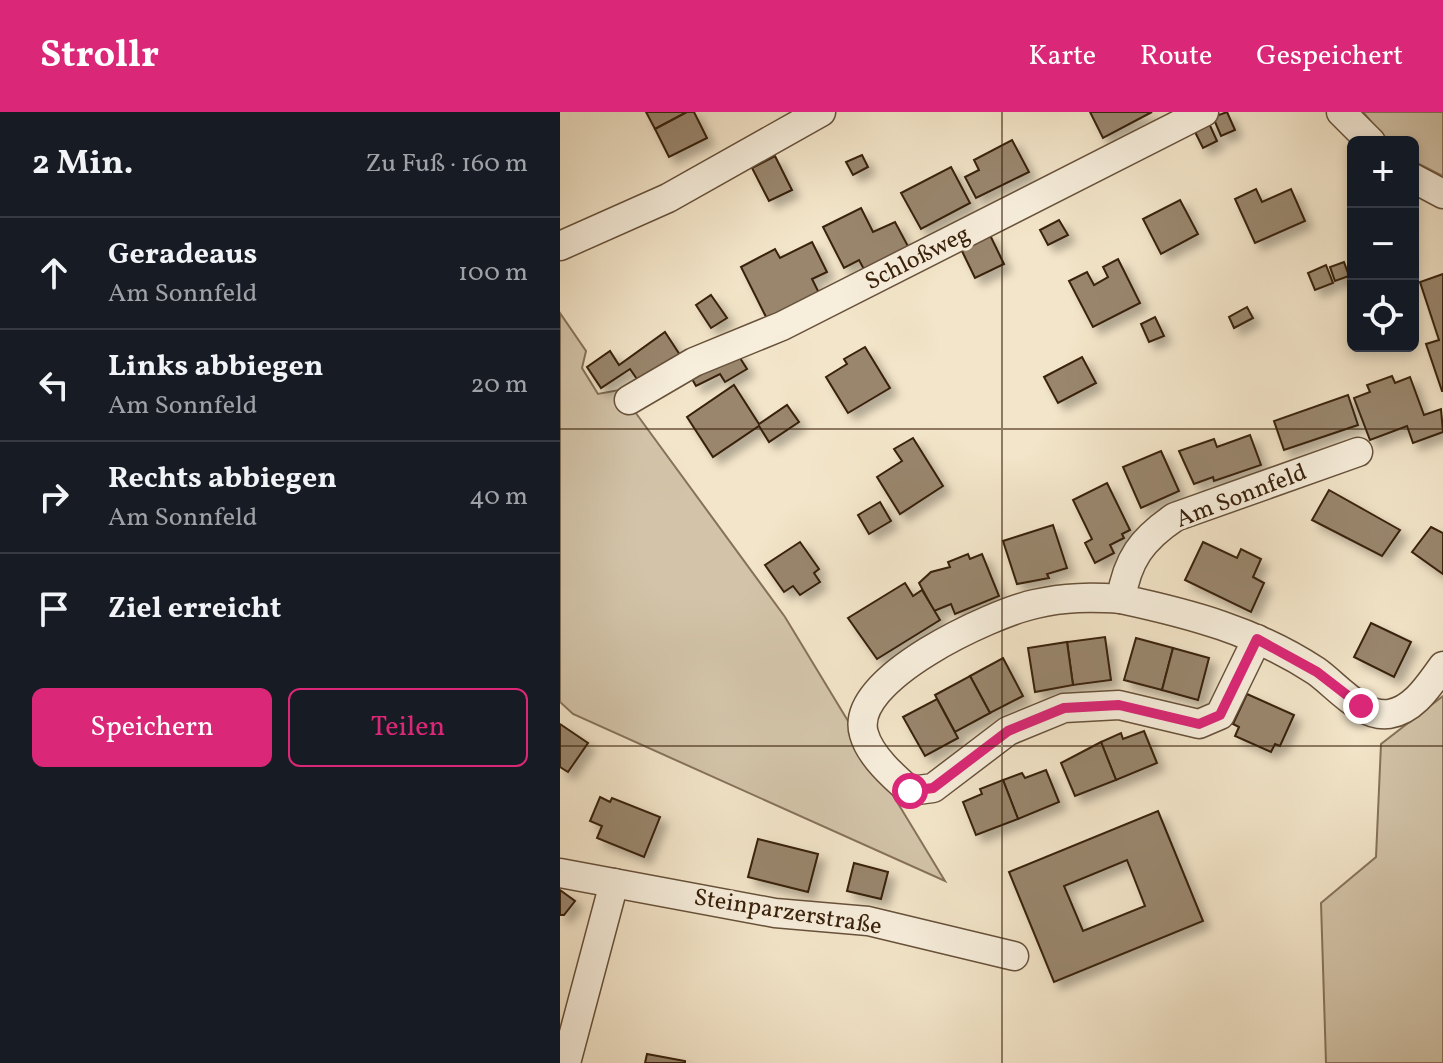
<!DOCTYPE html>
<html lang="de">
<head>
<meta charset="utf-8">
<style>
	:root { --surface:#171b24; --page:#242831; --text:#f1f3f6; --muted:#9ea1a6; --line:#363941; --accent:#db2777 }
	body { margin:0; font-family:Vollkorn,serif; background:var(--page); color:var(--text) }
	.controls { position:absolute; right:24px; top:24px; display:grid; overflow:hidden; border-radius:12px; box-shadow:0 4px 12px #0003 }
	.controls button { width:72px; height:72px; display:grid; place-items:center; padding:0; border:0; border-bottom:2px solid var(--line); background:var(--surface); color:var(--text); font:40px sans-serif }
	.stop { position:absolute; width:24px; height:24px; margin:-18px; border:6px solid #db2777; border-radius:50%; background:#fff }
	.stop.end { background:#db2777; border-color:#fff; box-shadow:0 2px 8px #0008 }
	.list { margin:0; padding:0; list-style:none }
	h2 { display:flex; justify-content:space-between; align-items:center; height:104px; margin:0; padding:0 32px; font-size:34px }
	h2 small { font-size:26px; font-weight:400; color:var(--muted) }
	.list li { display:grid; grid-template-columns:52px 1fr auto; gap:24px; align-items:center; box-sizing:border-box; height:112px; padding:0 32px; border-top:2px solid var(--line) }
	.list b { display:block; font-size:30px; white-space:nowrap }
	.list p { margin:0; font-size:26px; white-space:nowrap; color:var(--muted) }
	.list em { font-size:26px; font-style:normal; color:var(--muted) }
	.actions { display:flex; gap:16px; padding:24px 32px }
	.actions a { flex:1; padding:18px 0; border:2px solid var(--accent); border-radius:12px; text-align:center; font-size:28px; color:var(--accent) }
	.actions .main { background:var(--accent); color:#fff }
	.icon { flex:none; width:44px; height:44px; fill:none; stroke:currentColor; stroke-width:2; stroke-linecap:round; stroke-linejoin:round }
	.map { position:relative; flex:none; width:883px; height:951px; overflow:hidden }
	header { display:flex; align-items:center; gap:48px; box-sizing:border-box; height:112px; padding:0 40px; background:var(--accent); color:#fff }
	header strong { font-size:38px }
	nav { display:flex; gap:44px; margin-inline-start:auto; font-size:28px }
	main { display:flex }
	aside { flex:1; background:var(--surface) }
	.map>svg:first-child { display:block }
	.green { fill:#d3c4a9; stroke:#86725a; stroke-width:2 }
	.building { fill:#99866d; stroke:#38200a; stroke-width:2; fill-rule:evenodd; filter:url(#shadow) }
	.lines { fill:none; stroke-linecap:round; stroke-linejoin:round }
	.minor-casing { stroke:#67513a; stroke-width:31 }
	.minor { stroke:#f7eedc; stroke-width:28 }
	.route { stroke:#db2777; stroke-width:10 }
	.grid { fill:none; stroke:#38200a; stroke-width:2; stroke-opacity:0.55 }
	.labels { text-anchor:middle; stroke-width:6; stroke-linejoin:round; paint-order:stroke }
	.street-label { font-size:24px; fill:#38200a; stroke:#f7eedc }
</style>
</head>
<body>
<header>
<strong>Strollr</strong>
<nav><a>Karte</a><a>Route</a><a>Gespeichert</a></nav>
</header>
<main>
<aside>
<h2>2 Min.<small>Zu Fuß · 160 m</small></h2>
<ul class="list">
<li><svg class="icon" aria-label="ahead" viewBox="0 0 24 24"><path d="M12 20V5M6 11l6-6 6 6"/></svg><div><b>Geradeaus</b><p>Am Sonnfeld</p></div><em>100 m</em></li>
<li><svg class="icon" aria-label="left" viewBox="0 0 24 24"><path d="M17 20v-9H6M10 6l-5 5 5 5"/></svg><div><b>Links abbiegen</b><p>Am Sonnfeld</p></div><em>20 m</em></li>
<li><svg class="icon" aria-label="right" viewBox="0 0 24 24"><path d="M7 20v-9h11M14 6l5 5-5 5"/></svg><div><b>Rechts abbiegen</b><p>Am Sonnfeld</p></div><em>40 m</em></li>
<li><svg class="icon" aria-label="arrive" viewBox="0 0 24 24"><path d="M6 21V4h12l-3 4 3 4H6"/></svg><div><b>Ziel erreicht</b></div></li>
</ul>
<div class="actions"><a class="main">Speichern</a><a>Teilen</a></div>
</aside>
<div class="map">
<svg width="883" height="951" viewBox="0 0 883 951">
	<defs>
		<filter id="shadow"><feDropShadow dx="7" dy="7" stdDeviation="4" flood-color="#0004"/></filter>
	</defs>
	<rect width="100%" height="100%" fill="#f3e5c9"/>
	<filter id="stains"><feTurbulence type="fractalNoise" baseFrequency=".0025" numOctaves="4"/><feColorMatrix values="0 0 0 0 .2 0 0 0 0 .09 0 0 0 0 .02 0 0 0 .5 -.17"/></filter>
	<radialGradient id="worn" r=".72"><stop offset=".6" stop-color="#630" stop-opacity="0"/><stop offset="1" stop-color="#630" stop-opacity=".3"/></radialGradient>
	<g class="green">
		<polygon points="803,0 883,0 883,64 853,49 853,30 828,30"/>
		<polygon points="0,201 26,239 22,256 38,282 59,278 225,505 385,769 13,602 0,590"/>
		<polygon points="883,584 883,951 766,951 761,791 816,745 821,632"/>
	</g>
	<g class="building">
		<polygon points="86,0 127,0 95,17"/>
		<polygon points="127,0 134,0 147,26 109,45 95,17"/>
		<polygon points="530,0 592,0 543,26"/>
		<polygon points="667,0 675,18 661,24 653,5"/>
		<polygon points="648,9 657,29 643,36 633,16"/>
		<polygon points="452,28 469,60 416,86 405,65 419,58 414,48"/>
		<polygon points="302,43 308,55 293,63 286,50"/>
		<polygon points="215,44 232,78 209,89 192,56"/>
		<polygon points="391,55 410,91 361,117 341,81"/>
		<polygon points="696,77 702,90 731,77 745,109 695,131 675,87"/>
		<polygon points="620,88 638,122 601,142 583,107"/>
		<polygon points="301,96 313,120 335,110 350,138 306,161 299,148 284,156 263,115"/>
		<polygon points="499,108 508,123 488,133 480,118"/>
		<polygon points="429,121 444,152 415,166 400,135"/>
		<polygon points="252,130 267,160 252,167 260,183 207,207 181,155 215,137 220,146"/>
		<polygon points="558,147 580,191 533,215 509,169 527,160 534,173 548,165 543,155"/>
		<polygon points="784,150 789,164 775,169 770,155"/>
		<polygon points="766,153 773,171 755,178 748,161"/>
		<polygon points="883,162 883,279 882,279 866,232 879,228 860,170"/>
		<polygon points="151,183 167,206 151,216 136,193"/>
		<polygon points="687,195 693,206 674,216 669,205"/>
		<polygon points="595,205 604,224 589,230 581,212"/>
		<polygon points="105,220 120,243 79,270 70,257 41,276 27,255 50,239 59,253"/>
		<polygon points="305,235 330,276 288,301 266,265 287,252 284,247"/>
		<polygon points="175,238 187,257 165,270 160,262 136,274 132,267"/>
		<polygon points="522,245 536,271 498,291 484,265"/>
		<polygon points="832,264 835,271 850,265 864,303 881,297 883,320 853,331 847,314 810,328 794,286 810,280 807,273"/>
		<polygon points="174,273 199,312 227,293 239,310 209,330 199,314 153,345 127,305"/>
		<polygon points="788,283 798,313 724,338 714,309"/>
		<polygon points="690,323 701,353 654,369 653,365 634,372 619,339 654,327 657,335"/>
		<polygon points="353,326 383,374 340,402 317,365 342,349 334,337"/>
		<polygon points="601,339 619,379 581,396 563,355"/>
		<polygon points="547,371 570,418 562,422 564,426 550,433 554,441 535,451 525,431 532,427 513,388"/>
		<polygon points="769,378 840,418 822,444 752,408"/>
		<polygon points="320,390 331,409 309,422 298,403"/>
		<polygon points="493,413 507,456 487,462 489,466 457,472 443,429"/>
		<polygon points="871,415 883,421 883,462 852,440"/>
		<polygon points="240,430 259,457 254,461 260,470 240,483 233,474 224,480 205,453"/>
		<polygon points="643,430 677,446 681,437 701,447 693,465 704,471 691,500 625,468"/>
		<polygon points="408,442 410,447 422,442 439,484 395,502 391,492 374,499 359,471 371,460 390,455 388,450"/>
		<polygon points="345,471 353,484 362,478 380,508 317,547 288,506"/>
		<polygon points="811,511 851,530 834,565 794,545"/>
		<polygon points="545,525 551,568 513,573 507,530"/>
		<polygon points="576,526 613,536 602,578 564,568"/>
		<polygon points="507,530 513,573 475,580 468,536"/>
		<polygon points="613,536 649,546 638,588 602,578"/>
		<polygon points="443,546 463,584 430,601 410,564"/>
		<polygon points="410,564 430,601 395,620 375,583"/>
		<polygon points="687,582 734,603 720,634 715,632 711,640 675,624 679,615 673,612"/>
		<polygon points="377,587 398,626 365,644 343,605"/>
		<polygon points="0,612 28,631 8,660 0,655"/>
		<polygon points="584,619 597,651 556,668 541,630 561,621 563,627"/>
		<polygon points="541,630 556,668 515,684 501,651"/>
		<polygon points="486,658 499,690 458,707 443,668 462,661 465,666"/>
		<polygon points="443,668 458,707 416,723 403,690 422,682 420,677"/>
		<polygon points="40,685 50,690 52,686 100,705 84,745 37,726 42,714 30,709"/>
		<path d="M598 699 643 809 494 870 449 760ZM567 748 585 794 523 819 504 774Z"/>
		<polygon points="198,727 258,742 248,780 188,765"/>
		<polygon points="294,751 328,760 321,787 287,779"/>
		<polygon points="0,778 15,789 4,803 0,803"/>
		<polygon points="87,942 125,949 125,951 85,951"/>
	</g>
	<g class="lines">
		<g class="minor-casing">
			<g id="minor">
				<polyline points="781,0 811,30"/>
				<polyline points="853,66 883,82"/>
				<polyline points="0,134 108,86 261,0"/>
				<polyline points="69,288 134,250 222,214 644,0"/>
				<path d="M798 340 615 405C582 427 567 448 561 487 631 502 695 519 756 559 776 573 802 606 829 602 854 598 869 573 883 554"/>
				<path d="M561 487C531 485 505 485 475 492 433 501 287 567 304 622 310 644 334 665 350 679L373 676 448 619 504 596 559 593 639 612 660 603 697 527"/>
				<polyline points="0,761 215,801 308,809 454,844"/>
				<polyline points="6,951 54,771"/>
			</g>
		</g>
		<use href="#minor" class="minor"/>
	</g>
	<g class="lines">
		<polyline class="route" points="350,679 373,676 448,619 504,596 559,593 639,612 660,603 697,527 757,560 801,594"/>
	</g>
	<path class="grid" d="M442 0V951M0 317H883M0 634H883"/>
	<g class="labels">
		<g class="street-label">
			<text transform="translate(357 145) rotate(-27)" y="8">Schloßweg</text>
			<text transform="translate(681 383) rotate(-21)" y="8">Am Sonnfeld</text>
			<text transform="translate(228 799) rotate(9)" y="8">Steinparzerstraße</text>
		</g>
	</g>
	<rect width="100%" height="100%" filter="url(#stains)"/>
	<rect width="100%" height="100%" fill="url(#worn)"/>
</svg>
<div class="controls">
<button>+</button>
<button>−</button>
<button><svg class="icon" aria-label="locate" viewBox="0 0 24 24"><circle cx="12" cy="12" r="6"/><path d="M12 2v4M12 18v4M2 12h4M18 12h4"/></svg></button>
</div>
<div class="stop" style="left:350px;top:679px"></div>
<div class="stop end" style="left:801px;top:594px"></div>
</div>
</main>
</body>
</html>
